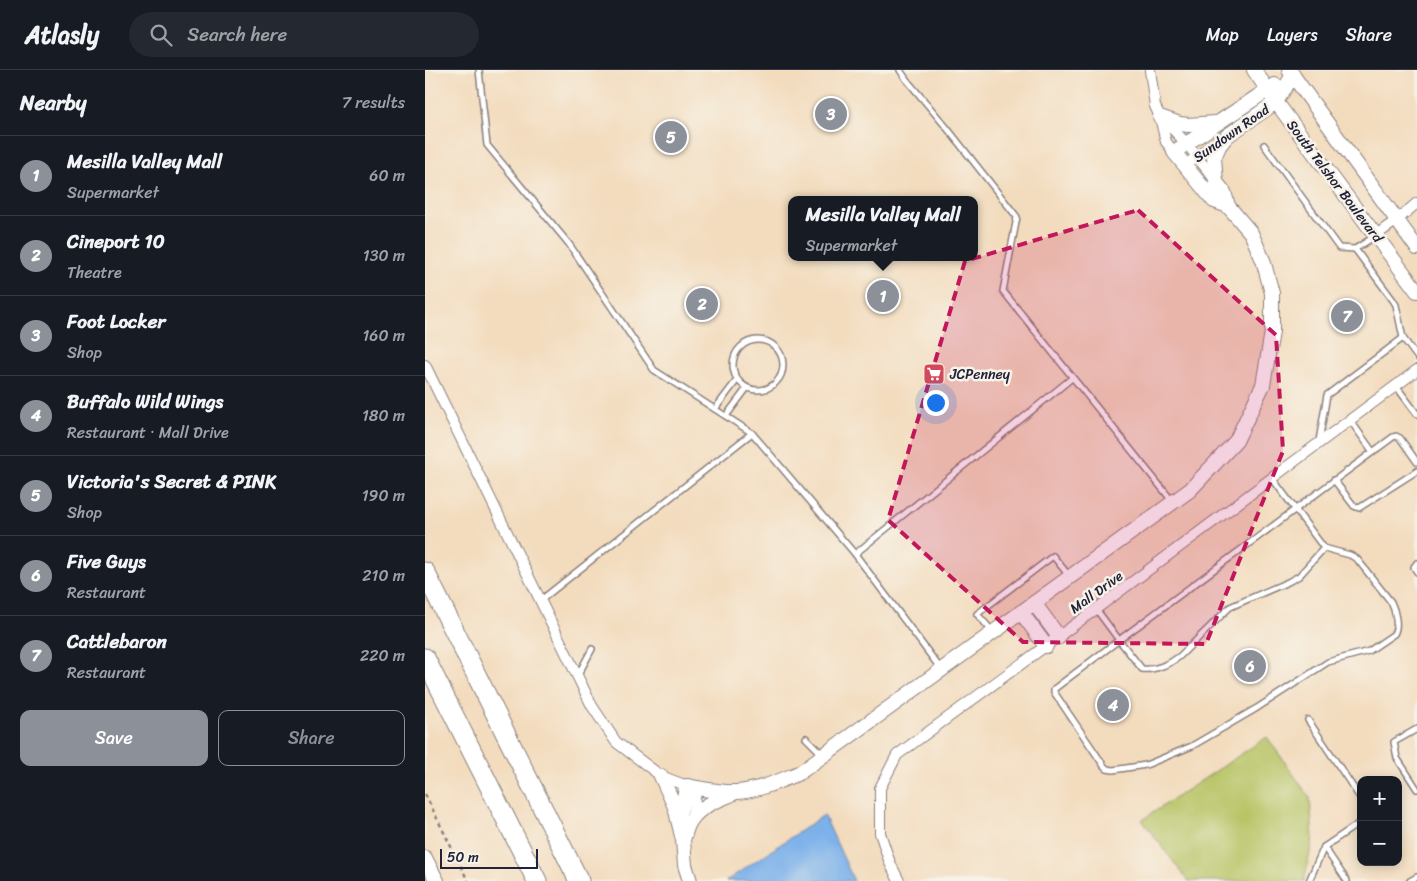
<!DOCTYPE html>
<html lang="en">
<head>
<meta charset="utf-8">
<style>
	:root { --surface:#171b24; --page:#242831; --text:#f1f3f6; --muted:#9ea1a6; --line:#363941; --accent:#8c9099 }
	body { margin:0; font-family:Sriracha,sans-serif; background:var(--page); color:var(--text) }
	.controls { position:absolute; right:15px; bottom:15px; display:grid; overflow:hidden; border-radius:10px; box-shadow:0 2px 12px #0003 }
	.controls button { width:45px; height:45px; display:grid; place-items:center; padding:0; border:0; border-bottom:1px solid var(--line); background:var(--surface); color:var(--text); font:25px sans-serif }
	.scale { position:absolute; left:15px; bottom:12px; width:98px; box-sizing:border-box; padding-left:5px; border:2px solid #22223b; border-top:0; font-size:14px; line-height:18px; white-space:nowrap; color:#22223b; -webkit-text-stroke:4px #f7f3e8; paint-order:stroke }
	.you { position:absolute; left:510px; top:332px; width:18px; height:18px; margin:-12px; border:4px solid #fff; border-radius:50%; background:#1a73e8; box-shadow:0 0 0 8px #1a73e833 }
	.badge { display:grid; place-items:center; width:32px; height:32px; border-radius:50%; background:var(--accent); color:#fff; font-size:16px; font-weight:700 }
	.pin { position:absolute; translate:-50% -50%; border:2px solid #fff; box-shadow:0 1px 5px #0006 }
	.popup { position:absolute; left:363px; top:126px; width:190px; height:65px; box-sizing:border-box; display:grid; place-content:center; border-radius:10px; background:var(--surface); filter:drop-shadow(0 1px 4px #0005); font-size:16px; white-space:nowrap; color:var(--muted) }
	.popup b { font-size:19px; color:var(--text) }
	.popup::after { content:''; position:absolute; left:50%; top:100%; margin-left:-10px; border:10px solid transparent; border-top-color:var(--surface) }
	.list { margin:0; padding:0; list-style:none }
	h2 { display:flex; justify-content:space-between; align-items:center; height:65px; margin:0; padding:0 20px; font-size:21px }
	h2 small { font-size:16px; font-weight:400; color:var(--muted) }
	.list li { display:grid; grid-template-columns:32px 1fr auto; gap:15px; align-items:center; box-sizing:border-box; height:80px; padding:0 20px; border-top:1px solid var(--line) }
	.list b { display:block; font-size:19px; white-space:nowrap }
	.list p { margin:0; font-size:16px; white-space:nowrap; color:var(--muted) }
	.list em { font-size:16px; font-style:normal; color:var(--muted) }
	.actions { display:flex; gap:10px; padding:15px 20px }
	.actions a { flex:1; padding:11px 0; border:1px solid var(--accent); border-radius:10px; text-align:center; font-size:18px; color:var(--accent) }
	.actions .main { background:var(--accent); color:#fff }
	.icon { flex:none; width:28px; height:28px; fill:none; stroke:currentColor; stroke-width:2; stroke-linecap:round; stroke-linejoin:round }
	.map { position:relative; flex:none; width:992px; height:811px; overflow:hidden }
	header { display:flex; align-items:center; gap:30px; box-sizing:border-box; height:70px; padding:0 25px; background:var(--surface); border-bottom:1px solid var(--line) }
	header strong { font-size:24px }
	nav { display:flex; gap:28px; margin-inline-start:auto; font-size:18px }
	.search { width:350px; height:45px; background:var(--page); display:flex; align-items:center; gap:12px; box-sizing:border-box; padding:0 18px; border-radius:28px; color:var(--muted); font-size:19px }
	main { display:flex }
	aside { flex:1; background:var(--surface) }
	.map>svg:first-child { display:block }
	.green { fill:#b8c466; stroke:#6d7350 }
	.water { fill:#7bb1ea; stroke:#4e6a92 }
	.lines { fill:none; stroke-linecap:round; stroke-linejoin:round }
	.lane-casing { stroke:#8a7f7c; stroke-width:8 }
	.street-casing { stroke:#8a7f7c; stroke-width:12 }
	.secondary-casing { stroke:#8a7f7c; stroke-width:16 }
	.highway-casing { stroke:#8a7f7c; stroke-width:21 }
	.path { stroke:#8a7f7c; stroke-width:2.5; stroke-dasharray:4 4; stroke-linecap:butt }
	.lane { stroke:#fff; stroke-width:5 }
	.street { stroke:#fff; stroke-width:10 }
	.secondary { stroke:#fff; stroke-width:14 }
	.highway { stroke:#fff; stroke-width:19 }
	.marked { fill:#c2185b; fill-opacity:0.2; stroke:#c2185b; stroke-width:4; stroke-dasharray:10 6; stroke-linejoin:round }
	.labels { text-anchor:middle; stroke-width:5; stroke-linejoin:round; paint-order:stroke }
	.street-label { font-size:14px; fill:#22223b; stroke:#f7f3e8 }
	.poi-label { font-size:14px; fill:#22223b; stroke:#f7f3e8; text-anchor:start }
</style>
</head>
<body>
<header>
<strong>Atlasly</strong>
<div class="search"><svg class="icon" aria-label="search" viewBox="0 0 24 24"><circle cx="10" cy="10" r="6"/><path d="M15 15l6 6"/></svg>Search here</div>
<nav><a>Map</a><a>Layers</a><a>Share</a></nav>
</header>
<main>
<aside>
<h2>Nearby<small>7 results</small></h2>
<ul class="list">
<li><span class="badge">1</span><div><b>Mesilla Valley Mall</b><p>Supermarket</p></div><em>60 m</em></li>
<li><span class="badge">2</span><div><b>Cineport 10</b><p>Theatre</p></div><em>130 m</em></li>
<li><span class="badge">3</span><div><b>Foot Locker</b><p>Shop</p></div><em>160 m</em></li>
<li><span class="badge">4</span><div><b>Buffalo Wild Wings</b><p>Restaurant · Mall Drive</p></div><em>180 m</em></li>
<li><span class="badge">5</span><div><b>Victoria's Secret &amp; PINK</b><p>Shop</p></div><em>190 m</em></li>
<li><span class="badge">6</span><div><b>Five Guys</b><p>Restaurant</p></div><em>210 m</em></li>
<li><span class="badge">7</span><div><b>Cattlebaron</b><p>Restaurant</p></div><em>220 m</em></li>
</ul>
<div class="actions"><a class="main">Save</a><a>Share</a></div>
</aside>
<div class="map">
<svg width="992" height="811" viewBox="0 0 992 811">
	<rect width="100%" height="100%" fill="#f7f3e8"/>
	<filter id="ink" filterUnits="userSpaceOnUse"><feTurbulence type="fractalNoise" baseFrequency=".02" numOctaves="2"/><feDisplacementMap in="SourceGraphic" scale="10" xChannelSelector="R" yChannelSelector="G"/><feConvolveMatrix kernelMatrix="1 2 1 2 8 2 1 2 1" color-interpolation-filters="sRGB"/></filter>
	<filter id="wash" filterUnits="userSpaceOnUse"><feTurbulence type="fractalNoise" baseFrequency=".0096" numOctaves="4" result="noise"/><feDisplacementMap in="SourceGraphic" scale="20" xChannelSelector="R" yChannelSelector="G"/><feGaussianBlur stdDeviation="1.12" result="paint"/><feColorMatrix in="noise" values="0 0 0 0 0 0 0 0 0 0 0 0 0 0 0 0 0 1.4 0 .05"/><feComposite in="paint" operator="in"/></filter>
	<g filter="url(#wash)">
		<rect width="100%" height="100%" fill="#f3dcbe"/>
		<polygon class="green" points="842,667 885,728 888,768 879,811 763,811 717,750"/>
		<polygon class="water" points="399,745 429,811 301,811"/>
	</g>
	<g filter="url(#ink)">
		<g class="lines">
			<g class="lane-casing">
				<g id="lane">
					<polyline points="54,0 62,75 144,174 229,300 327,363 430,484 515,598"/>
					<polyline points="475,0 481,9 522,58 592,147 578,221 748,432"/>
					<polyline points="839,75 914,178 930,179"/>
					<polyline points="949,167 930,179 968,230 971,235 978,268 992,287"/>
					<circle cx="333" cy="295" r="25"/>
					<polyline points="971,316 992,344"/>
					<polyline points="290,339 312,310"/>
					<polyline points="301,346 322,318"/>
					<polyline points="925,350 948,382"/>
					<polyline points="894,371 902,325 978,268"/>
					<polyline points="909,410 929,436 934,438 992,401"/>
					<path d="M899 478 874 506 863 512 805 537 755 586C745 594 729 601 717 599L694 570 968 367 971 366 975 368 992 392"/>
					<polyline points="430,484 647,308"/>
					<polyline points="992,493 989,497 992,502"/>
					<polyline points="116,530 327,363"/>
					<path d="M671 539 694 570 629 619V622L679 696 682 699 688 700 721 695 767 676 832 638 903 592 944 581 969 564C974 556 970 540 966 532L932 489 925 485 899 478 847 408"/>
					<polyline points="568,562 552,544 628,486 645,507"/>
					<polyline points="153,605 167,579"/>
					<polyline points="883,650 936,729"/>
					<polyline points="992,659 969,672 972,688 992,719"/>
					<polyline points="381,668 398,685"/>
					<polyline points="884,811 899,777"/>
					<polyline points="922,811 899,777 936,752"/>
					<polyline points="985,811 992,807"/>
				</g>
			</g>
			<g class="street-casing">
				<g id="street">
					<polyline points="725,0 730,36 735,47 741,72 749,82"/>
					<polyline points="739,50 762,74 791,111"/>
					<polyline points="760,95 798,68"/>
					<polyline points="951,165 972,150 992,133"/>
					<polyline points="0,295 167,636 191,672 236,706 262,716"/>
					<polyline points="266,749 272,718"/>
					<polyline points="474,811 465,793 455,763 455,718 472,685 671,539 992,300"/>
				</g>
			</g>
			<g class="secondary-casing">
				<g id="secondary">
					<polyline points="829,0 851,32 992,221"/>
					<polyline points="864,0 992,178"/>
					<polyline points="735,47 755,54 763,55 790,53"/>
					<polyline points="803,136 789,131 749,82 850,15"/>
					<polyline points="609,533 634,567"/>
					<polyline points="596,542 621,576"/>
					<polyline points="236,706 250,737 258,770 260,795 265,811"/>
					<path d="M253 748 262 716C279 719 296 723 313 722 335 720 354 711 374 703L765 420 811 371 838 315 847 262V223L838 190 826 163 803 136 799 122 791 112 789 88 794 76 802 66 851 32 868 5"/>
					<path d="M258 770C260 764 262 755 266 750 275 736 293 730 307 724"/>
					<polyline points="0,788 12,811"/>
				</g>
			</g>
			<g class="highway-casing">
				<g id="highway">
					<polyline points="0,502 154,811"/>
					<polyline points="0,588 112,811"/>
				</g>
			</g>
			<polyline class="path" points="0,724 43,811"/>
			<use href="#lane" class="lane"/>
			<use href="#street" class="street"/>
			<use href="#secondary" class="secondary"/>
			<use href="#highway" class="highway"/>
		</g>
	</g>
	<path class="marked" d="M713 140 851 265 858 381 781 574 598 572 463 450 540 191Z"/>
	<defs>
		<g id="supermarket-square" transform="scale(1.125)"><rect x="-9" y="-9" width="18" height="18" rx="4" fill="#d1495b" stroke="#f7f3e8"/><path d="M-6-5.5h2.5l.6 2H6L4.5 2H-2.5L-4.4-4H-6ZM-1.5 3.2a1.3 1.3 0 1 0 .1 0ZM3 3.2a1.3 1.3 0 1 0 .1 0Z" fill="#fff"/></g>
	</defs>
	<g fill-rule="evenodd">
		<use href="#supermarket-square" x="509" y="304"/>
	</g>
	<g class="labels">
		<g class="street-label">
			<text transform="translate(806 63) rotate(-35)" y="5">Sundown Road</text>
			<text transform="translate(910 111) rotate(53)" y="5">South Telshor Boulevard</text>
			<text transform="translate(671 522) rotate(-36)" y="5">Mall Drive</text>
		</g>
		<g class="poi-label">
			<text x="525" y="309">JCPenney</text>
		</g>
	</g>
</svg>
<div class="controls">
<button>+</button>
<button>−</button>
</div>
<div class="scale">50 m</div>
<div class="you"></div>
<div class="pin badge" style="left:458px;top:226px">1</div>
<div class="popup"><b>Mesilla Valley Mall</b>Supermarket</div>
<div class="pin badge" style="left:277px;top:234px">2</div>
<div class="pin badge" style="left:406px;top:44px">3</div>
<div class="pin badge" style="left:688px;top:635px">4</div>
<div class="pin badge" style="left:246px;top:67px">5</div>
<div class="pin badge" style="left:825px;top:596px">6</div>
<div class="pin badge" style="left:922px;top:246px">7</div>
</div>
</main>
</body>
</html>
